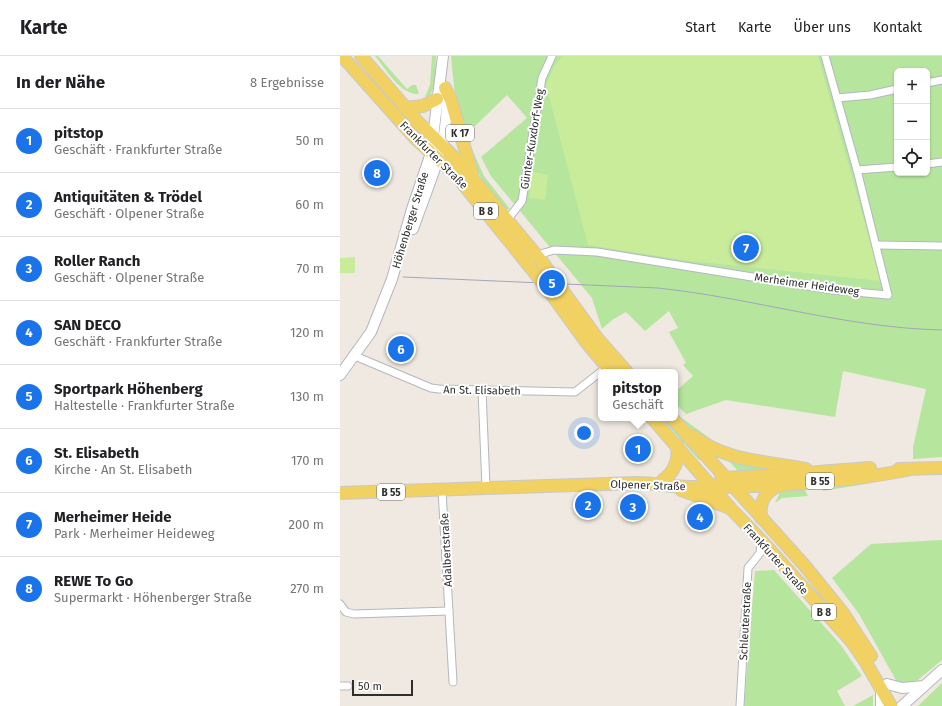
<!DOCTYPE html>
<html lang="de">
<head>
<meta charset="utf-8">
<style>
	:root { --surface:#fff; --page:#f6f6f6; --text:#202124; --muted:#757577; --line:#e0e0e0; --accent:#1a73e8 }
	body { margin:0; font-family:"Fira Sans",sans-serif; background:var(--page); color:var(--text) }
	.controls { position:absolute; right:12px; top:12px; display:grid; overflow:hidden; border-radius:6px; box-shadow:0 1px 3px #0004 }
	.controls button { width:36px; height:36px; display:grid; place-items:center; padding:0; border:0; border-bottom:1px solid var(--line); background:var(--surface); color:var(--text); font:20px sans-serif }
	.scale { position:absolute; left:12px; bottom:10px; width:61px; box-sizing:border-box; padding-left:4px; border:2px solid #2e2e2e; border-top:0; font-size:11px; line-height:14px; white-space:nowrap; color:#2e2e2e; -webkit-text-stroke:3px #fff; paint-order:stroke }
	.you { position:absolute; left:244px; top:377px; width:14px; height:14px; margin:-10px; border:3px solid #fff; border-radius:50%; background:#1a73e8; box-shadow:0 0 0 6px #1a73e833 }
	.badge { display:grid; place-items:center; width:26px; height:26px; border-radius:50%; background:var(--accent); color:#fff; font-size:13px; font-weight:700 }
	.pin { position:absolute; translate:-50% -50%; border:2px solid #fff; box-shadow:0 1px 4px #0006 }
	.popup { position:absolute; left:258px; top:313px; width:80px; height:52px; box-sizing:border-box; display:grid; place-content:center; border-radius:6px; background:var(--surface); filter:drop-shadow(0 1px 3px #0005); font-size:13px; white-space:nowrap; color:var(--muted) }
	.popup b { font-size:15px; color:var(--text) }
	.popup::after { content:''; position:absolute; left:50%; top:100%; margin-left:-8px; border:8px solid transparent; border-top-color:var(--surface) }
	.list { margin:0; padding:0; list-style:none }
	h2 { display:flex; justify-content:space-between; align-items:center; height:52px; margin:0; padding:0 16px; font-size:17px }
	h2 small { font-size:13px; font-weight:400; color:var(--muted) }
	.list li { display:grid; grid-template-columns:26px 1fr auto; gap:12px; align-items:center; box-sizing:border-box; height:64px; padding:0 16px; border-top:1px solid var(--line) }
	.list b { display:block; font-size:15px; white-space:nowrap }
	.list p { margin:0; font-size:13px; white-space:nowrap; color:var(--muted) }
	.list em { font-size:13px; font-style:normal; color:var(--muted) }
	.icon { flex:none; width:22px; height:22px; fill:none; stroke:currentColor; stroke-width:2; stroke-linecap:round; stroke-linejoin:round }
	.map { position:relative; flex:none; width:602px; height:650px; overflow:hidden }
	header { display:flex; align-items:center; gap:24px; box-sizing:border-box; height:56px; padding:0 20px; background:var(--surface); border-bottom:1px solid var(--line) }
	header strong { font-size:19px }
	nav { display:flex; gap:22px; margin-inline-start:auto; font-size:14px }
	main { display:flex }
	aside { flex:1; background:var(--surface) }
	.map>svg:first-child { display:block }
	.green { fill:#b6e59e; fill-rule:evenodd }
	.pitch { fill:#c9ec9a }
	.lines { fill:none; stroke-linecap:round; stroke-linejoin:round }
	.street-casing { stroke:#b4b7c1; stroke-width:9 }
	.secondary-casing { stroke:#b4b7c1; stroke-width:12 }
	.primary-casing { stroke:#c9c9c9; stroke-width:14 }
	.street { stroke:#fff; stroke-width:7 }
	.secondary { stroke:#fff; stroke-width:10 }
	.primary { stroke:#f2d163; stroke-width:12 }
	.tram { stroke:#a3a6b8; stroke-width:1 }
	.primary-bridge-casing { stroke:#c9c9c9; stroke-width:14; stroke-linecap:butt }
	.primary-bridge { stroke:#f2d163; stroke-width:12 }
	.labels { text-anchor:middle; stroke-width:4; stroke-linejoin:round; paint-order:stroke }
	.shield { fill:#fff; stroke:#6d6d6d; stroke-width:1 }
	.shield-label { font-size:10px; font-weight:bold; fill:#2e2e2e }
	.street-label { font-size:11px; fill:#2e2e2e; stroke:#fff }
</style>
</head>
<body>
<header>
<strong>Karte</strong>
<nav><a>Start</a><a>Karte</a><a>Über uns</a><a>Kontakt</a></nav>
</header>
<main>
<aside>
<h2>In der Nähe<small>8 Ergebnisse</small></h2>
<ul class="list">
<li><span class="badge">1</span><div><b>pitstop</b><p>Geschäft · Frankfurter Straße</p></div><em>50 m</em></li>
<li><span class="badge">2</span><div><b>Antiquitäten &amp; Trödel</b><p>Geschäft · Olpener Straße</p></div><em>60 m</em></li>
<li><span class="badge">3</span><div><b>Roller Ranch</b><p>Geschäft · Olpener Straße</p></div><em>70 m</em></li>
<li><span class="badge">4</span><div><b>SAN DECO</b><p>Geschäft · Frankfurter Straße</p></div><em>120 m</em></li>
<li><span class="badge">5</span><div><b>Sportpark Höhenberg</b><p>Haltestelle · Frankfurter Straße</p></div><em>130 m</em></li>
<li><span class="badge">6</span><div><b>St. Elisabeth</b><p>Kirche · An St. Elisabeth</p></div><em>170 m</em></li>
<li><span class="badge">7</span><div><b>Merheimer Heide</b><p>Park · Merheimer Heideweg</p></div><em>200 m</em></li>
<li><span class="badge">8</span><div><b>REWE To Go</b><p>Supermarkt · Höhenberger Straße</p></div><em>270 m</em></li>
</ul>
</aside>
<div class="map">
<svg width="602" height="650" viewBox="0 0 602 650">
	<rect width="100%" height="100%" fill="#efe9e1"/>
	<g class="green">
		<polygon points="7,0 10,0 73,67 71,69"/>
		<path d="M35 0H38L67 33 72 29H76L79 38C60 39 46 13 35 0Z"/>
		<path d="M92 0H96C95 15 98 37 83 46L90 29Z"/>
		<path d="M111 0H602V401L573 403V391L586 333 503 315 495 361 386 344 346 358 335 347V336L353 320 343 309 346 307 329 276 338 272 329 255 305 275 286 256 272 264 262 273 252 242 151 120 141 101 187 62 167 39 133 72 130 82 124 83 114 31ZM557 15H587V117H557Z"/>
		<path d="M130 89 144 120 170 153H165C145 129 136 121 130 89Z"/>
		<polygon points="335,357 379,389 357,378"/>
		<polygon points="321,362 326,362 364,404 359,404"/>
		<polygon points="385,401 452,412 399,416"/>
		<polygon points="534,424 531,427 483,435 483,432"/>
		<polygon points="464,433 468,440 442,442 435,447 440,436"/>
		<polygon points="602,484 602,604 573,628 557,626 519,558 492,522 531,488"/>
		<polygon points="434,514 500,588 522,620 497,635 505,650 404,650 415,515"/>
		<polygon points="602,627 602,650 578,650"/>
		<polygon points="533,639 533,650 513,650"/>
	</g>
	<g class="pitch">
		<polygon points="223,0 478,0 541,225 350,205 248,189 206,29 215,9"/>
		<polygon points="193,116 208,119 205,144 189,142"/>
		<polygon points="15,201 15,217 0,217 0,202"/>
	</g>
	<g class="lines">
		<g class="street-casing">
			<g id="street">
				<polyline points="587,27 602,24"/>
				<polyline points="497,42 530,39 557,33"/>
				<polyline points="587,108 602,106"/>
				<polyline points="517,114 557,111"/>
				<polyline points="168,163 182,145 202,22 212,0"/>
				<polyline points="536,189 602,190"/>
				<polyline points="194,200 214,194 257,196 493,234 548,239 517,114 485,0"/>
				<polyline points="15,300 91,332 99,333 235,336 267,311"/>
				<polyline points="142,334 146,431"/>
				<polyline points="102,434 113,626"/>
				<polyline points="0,548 6,556 14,558 109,555"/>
				<polyline points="0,630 8,630"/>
				<polyline points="400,650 408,512 420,497 421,485"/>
			</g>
		</g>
		<g class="secondary-casing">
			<g id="secondary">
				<path d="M73 173C88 128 111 85 106 37"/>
				<polyline points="0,319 31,276 52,223 72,153 91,97 103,0"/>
				<polyline points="547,628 562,632 584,630"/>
				<polyline points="541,650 541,632"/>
				<polyline points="562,650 602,614"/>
			</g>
		</g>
		<g class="primary-casing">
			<g id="primary">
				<polyline points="2,0 76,83 115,118 190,211"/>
				<polyline points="21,0 78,66 118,105 203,207"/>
				<polyline points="105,32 111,44 132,118"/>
				<polyline points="65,52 83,50 97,43"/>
				<polyline points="209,235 246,286 271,316"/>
				<polyline points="223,235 258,283 287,316"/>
				<polyline points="312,362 391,453 421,484 512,586 525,605 551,650"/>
				<polyline points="332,362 465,510 503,557 531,600"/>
				<path d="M353 380C386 406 428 405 466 413"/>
				<polyline points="559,413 602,412"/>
				<polyline points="381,422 427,420 530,412"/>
				<path d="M323 424C336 415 339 403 337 389"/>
				<polyline points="341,434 390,452"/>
				<path d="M0 437 298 427C315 427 333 431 350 431 423 431 495 428 567 414"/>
				<path d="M421 462C419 447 425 435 439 430"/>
			</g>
		</g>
		<use href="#street" class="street"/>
		<use href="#secondary" class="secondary"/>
		<use href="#primary" class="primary"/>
		<path class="tram" d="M63 221 318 232C413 242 506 272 602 274"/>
		<g class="primary-bridge-casing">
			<g id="primary-bridge">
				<polyline points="203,207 223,235"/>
				<polyline points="190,211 209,235"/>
			</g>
		</g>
		<use href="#primary-bridge" class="primary-bridge"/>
	</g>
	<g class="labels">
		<g class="shield">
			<rect x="106" y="69" width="28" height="16" rx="3"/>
			<rect x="134" y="147" width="24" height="16" rx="3"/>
			<rect x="466" y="417" width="28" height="16" rx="3"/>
			<rect x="37" y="428" width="28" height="16" rx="3"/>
			<rect x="472" y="548" width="24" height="16" rx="3"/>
		</g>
		<g class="shield-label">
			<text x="120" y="81">K 17</text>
			<text x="146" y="159">B 8</text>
			<text x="480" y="429">B 55</text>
			<text x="51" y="440">B 55</text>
			<text x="484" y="560">B 8</text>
		</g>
		<g class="street-label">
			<text transform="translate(192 83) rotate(-81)" y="4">Günter-Kuxdorf-Weg</text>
			<text transform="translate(94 99) rotate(45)" y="4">Frankfurter Straße</text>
			<text transform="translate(70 164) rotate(-73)" y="4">Höhenberger Straße</text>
			<text transform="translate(467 228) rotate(8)" y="4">Merheimer Heideweg</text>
			<text transform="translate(142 334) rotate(1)" y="4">An St. Elisabeth</text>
			<text transform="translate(308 429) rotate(2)" y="4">Olpener Straße</text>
			<text transform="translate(106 494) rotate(-93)" y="4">Adalbertstraße</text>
			<text transform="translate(436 503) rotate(48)" y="4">Frankfurter Straße</text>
			<text transform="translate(405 565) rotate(-87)" y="4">Schleuterstraße</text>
		</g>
	</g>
</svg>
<div class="controls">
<button>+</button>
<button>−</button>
<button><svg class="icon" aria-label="locate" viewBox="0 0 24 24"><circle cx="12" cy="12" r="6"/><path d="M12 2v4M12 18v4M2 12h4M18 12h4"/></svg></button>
</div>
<div class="scale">50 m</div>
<div class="you"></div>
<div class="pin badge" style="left:298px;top:393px">1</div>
<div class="popup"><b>pitstop</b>Geschäft</div>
<div class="pin badge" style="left:248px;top:449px">2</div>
<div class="pin badge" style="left:293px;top:451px">3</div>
<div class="pin badge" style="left:360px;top:461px">4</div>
<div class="pin badge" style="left:212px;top:227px">5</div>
<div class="pin badge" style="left:61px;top:293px">6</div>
<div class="pin badge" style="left:406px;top:192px">7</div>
<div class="pin badge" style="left:37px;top:117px">8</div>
</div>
</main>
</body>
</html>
